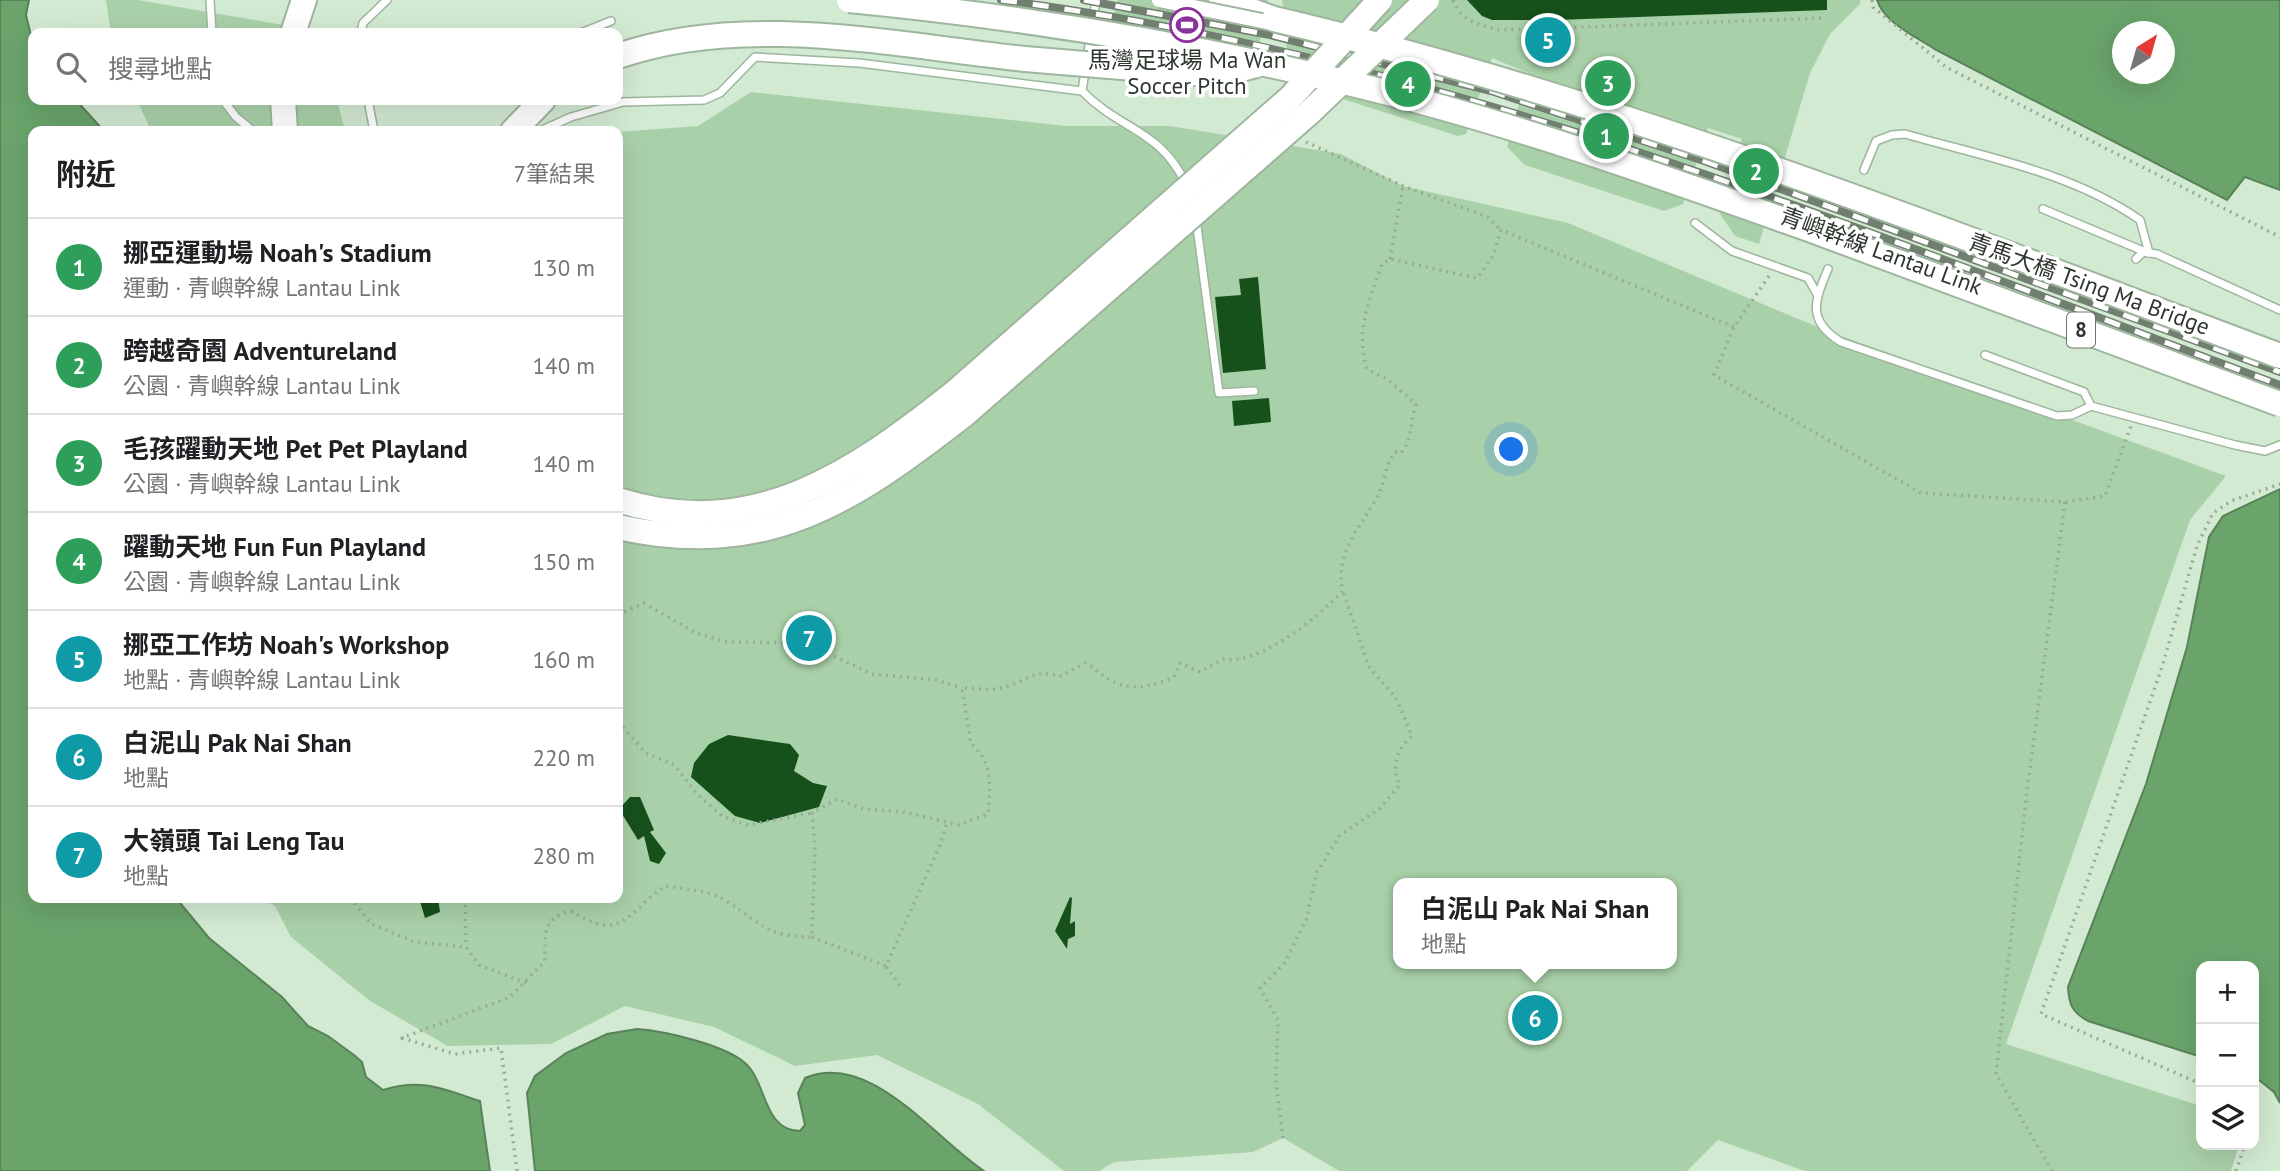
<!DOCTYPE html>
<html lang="zh-TW">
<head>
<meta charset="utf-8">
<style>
	:root { --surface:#fff; --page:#f6f6f6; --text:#202124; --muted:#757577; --line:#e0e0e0; --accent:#b45309 }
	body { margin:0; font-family:"PT Sans","Noto Sans TC",sans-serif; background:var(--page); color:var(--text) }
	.controls { position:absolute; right:21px; bottom:21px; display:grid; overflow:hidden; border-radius:14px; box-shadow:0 7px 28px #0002 }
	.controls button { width:63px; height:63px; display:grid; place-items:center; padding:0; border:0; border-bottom:2px solid var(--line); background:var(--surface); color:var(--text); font:35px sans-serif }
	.compass { position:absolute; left:2112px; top:21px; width:63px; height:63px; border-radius:50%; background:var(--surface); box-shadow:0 7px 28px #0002; rotate:37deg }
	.you { position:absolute; left:1512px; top:450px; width:24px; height:24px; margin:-18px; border:5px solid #fff; border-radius:50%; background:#1a73e8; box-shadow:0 0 0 10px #1a73e833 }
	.badge { display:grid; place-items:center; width:46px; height:46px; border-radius:50%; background:var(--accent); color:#fff; font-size:23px; font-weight:700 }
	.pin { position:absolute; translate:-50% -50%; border:4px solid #fff; box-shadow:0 2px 7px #0006 }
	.popup { position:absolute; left:1393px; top:878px; width:284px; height:91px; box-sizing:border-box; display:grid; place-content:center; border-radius:14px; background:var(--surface); filter:drop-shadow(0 2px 5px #0005); font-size:23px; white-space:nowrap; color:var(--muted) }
	.popup b { font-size:26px; color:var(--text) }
	.popup::after { content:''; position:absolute; left:50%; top:100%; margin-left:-14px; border:14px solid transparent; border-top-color:var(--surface) }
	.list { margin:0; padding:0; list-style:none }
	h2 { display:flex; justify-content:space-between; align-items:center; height:91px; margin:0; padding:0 28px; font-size:30px }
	h2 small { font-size:23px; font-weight:400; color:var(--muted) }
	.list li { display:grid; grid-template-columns:46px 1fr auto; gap:21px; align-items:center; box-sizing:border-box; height:98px; padding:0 28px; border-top:2px solid var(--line) }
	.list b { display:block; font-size:26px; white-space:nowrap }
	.list p { margin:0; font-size:23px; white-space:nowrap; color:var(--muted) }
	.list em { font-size:23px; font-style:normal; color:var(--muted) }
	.icon { flex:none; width:38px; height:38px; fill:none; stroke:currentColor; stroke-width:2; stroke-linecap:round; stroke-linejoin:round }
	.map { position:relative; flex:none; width:2280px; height:1171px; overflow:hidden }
	.search { position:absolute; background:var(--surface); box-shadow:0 7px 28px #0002; left:28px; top:28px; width:595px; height:77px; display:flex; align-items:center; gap:18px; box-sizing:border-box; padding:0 24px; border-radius:14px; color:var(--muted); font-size:26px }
	.panel { position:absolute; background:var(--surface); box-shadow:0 7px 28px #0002; left:28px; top:126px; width:595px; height:777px; border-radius:14px }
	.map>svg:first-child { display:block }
	.green { fill:#a9d1a9; fill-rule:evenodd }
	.water { fill:#6aa46b; stroke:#588358; stroke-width:2; fill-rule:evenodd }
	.building { fill:#16511c }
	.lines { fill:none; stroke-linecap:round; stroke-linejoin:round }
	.lane-casing { stroke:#9eb59e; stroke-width:10 }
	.highway-casing { stroke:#9eb59e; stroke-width:28 }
	.path { stroke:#98ab97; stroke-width:3.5; stroke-dasharray:2 5; stroke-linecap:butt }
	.lane { stroke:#fff; stroke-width:7 }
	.highway { stroke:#fff; stroke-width:24 }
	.rail-casing { stroke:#707f6f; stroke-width:8 }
	.rail { stroke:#fff; stroke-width:5; stroke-dasharray:16; stroke-linecap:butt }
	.street-bridge-casing { stroke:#9eb59e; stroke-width:18; stroke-linecap:butt }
	.highway-bridge-casing { stroke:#9eb59e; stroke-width:28; stroke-linecap:butt }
	.street-bridge { stroke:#fff; stroke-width:14 }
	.highway-bridge { stroke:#fff; stroke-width:24 }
	.labels { text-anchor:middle; stroke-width:7; stroke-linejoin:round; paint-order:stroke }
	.shield { fill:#fff; stroke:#6d736c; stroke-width:2 }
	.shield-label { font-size:21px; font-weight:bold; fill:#2e372d }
	.poi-label { font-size:23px; fill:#2e372d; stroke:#fff }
	.street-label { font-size:23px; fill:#2e372d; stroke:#fff }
</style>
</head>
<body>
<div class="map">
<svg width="2280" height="1171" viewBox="0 0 2280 1171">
	<rect width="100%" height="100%" fill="#d3ead2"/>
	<g class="green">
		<polygon points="106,0 138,0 318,31 318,33 111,33"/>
		<polygon points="1117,0 1268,0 1252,81 1107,51"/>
		<polygon points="1282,0 1860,0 1860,4 1830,34 1810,73 1759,244 1735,236 1720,214 1742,139 1708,128 1683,204 1664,211 1525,165 1507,147 1528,73 1492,58 1466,134 1458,136 1290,82"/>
		<path d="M751 92 1066 126H1170L1341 154 1403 186 1568 223 1825 330 2226 476 2190 520 2006 1044 2201 1106V1145H2239L2231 1171H1805L1718 1140 1687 1171H1339L1283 1138 1253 1152 1114 1162 1099 1171H1064L978 1104 877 1055 795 1066 714 1027 625 1006 551 1044 448 1046 370 1001 291 937 275 906 261 898H618V132L698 126ZM1398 883H1672V964H1398Z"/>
		<polygon points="137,100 337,100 345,131 151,131"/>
	</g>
	<g class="water">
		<path d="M0 0H29L26 15 33 44V100H76L104 131H33V898H176L209 938 282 997 308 1026 328 1036 354 1055 362 1062 366 1077 383 1090C422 1078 443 1089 480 1101L490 1171H0Z"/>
		<path d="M1877 0H2280V190L2245 177 2227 200 1936 50C1917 37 1884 23 1877 0ZM2122 32H2164V74H2122Z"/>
		<path d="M2280 489V1103L2274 1092 2254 1076V966H2201V1057L2088 1021C2072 1012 2069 1005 2068 987L2146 784 2187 647 2209 537 2223 516Z"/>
		<path d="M637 1029C665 1031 725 1045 745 1063 767 1082 763 1131 800 1131L805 1125 798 1093 805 1078C870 1050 934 1138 984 1171H535L527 1093 535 1076 566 1053 607 1034Z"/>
	</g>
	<g class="building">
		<polygon points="1467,0 1827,0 1827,10 1557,20 1554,45 1529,35 1536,20 1492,20 1482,16"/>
		<polygon points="1258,277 1266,369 1223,373 1215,297 1241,295 1239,279"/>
		<polygon points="1269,398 1271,422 1234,426 1232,401"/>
		<polygon points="728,735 790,744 799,755 794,771 813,783 827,786 819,807 760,823 735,816 691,777 694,763 709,744"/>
		<polygon points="630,797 640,797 654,830 650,832 666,853 659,864 650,861 644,836 638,840 619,809"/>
		<polygon points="1070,897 1072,898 1070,924 1075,921 1075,936 1068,939 1067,949 1055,931"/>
		<polygon points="419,898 438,898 440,912 425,918"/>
	</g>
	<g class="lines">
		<g class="lane-casing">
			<g id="lane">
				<polyline points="210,0 212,33"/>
				<polyline points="361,33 363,23 387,0"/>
				<polyline points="581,33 611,21"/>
				<polyline points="1082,91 1096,0"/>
				<polyline points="223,100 236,117 253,131"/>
				<polyline points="368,100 374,131"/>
				<path d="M540 131 571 117 623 102 704 100 720 93 755 57 859 63 1082 91C1121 131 1159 128 1186 184"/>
				<path d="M1864 170 1876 141 1892 135 1905 134C1985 157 2071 172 2140 220L2149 253"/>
				<polyline points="2043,209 2148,253"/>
				<polyline points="1196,219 1219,393 1254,391"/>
				<polyline points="1695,223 1732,251 1808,278 1817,294"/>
				<polyline points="2136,259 2143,252 2157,254 2280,310"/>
				<path d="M1828 269C1814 302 1807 321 1841 342L2057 416 2072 415 2091 406 2235 445 2265 451 2280 445"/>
				<polyline points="1985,355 2084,392 2091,406"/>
			</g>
		</g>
		<g class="highway-casing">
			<g id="highway">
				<polyline points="1221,0 1274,19"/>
				<polyline points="293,33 304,0"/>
				<path d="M618 56C746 12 893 45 1025 59"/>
				<polyline points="283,100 285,131"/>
				<polyline points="513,131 543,100"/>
				<path d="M618 500C752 543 852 474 953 394"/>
				<path d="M618 527C767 560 852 502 965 414"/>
			</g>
		</g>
		<g class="path">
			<path d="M1453 0C1460 20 1480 26 1500 30L1824 18"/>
			<polyline points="1872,0 1873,7 1946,67 2280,237"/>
			<polyline points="1306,142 1403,186 1488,217 1501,230"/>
			<polyline points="1390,259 1403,186"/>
			<polyline points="1769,276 1734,327 1714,375 1921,493 2065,502 2105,496 2131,426"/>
			<polyline points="618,615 644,603 696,633 727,642 806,643 872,674 936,680 962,688"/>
			<polyline points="618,722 646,753 674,765 698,795 722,816 748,825 812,813"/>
			<polyline points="350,898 371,924 415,942 466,947 479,965 526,983"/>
			<polyline points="465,898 466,947"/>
			<polyline points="812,937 886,966 940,845 947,822"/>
			<polyline points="886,967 902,988"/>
			<polyline points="2201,1084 2041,1014 2162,667 2197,546 2213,513 2231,501 2280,484"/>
			<polyline points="2254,1106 2258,1108 2254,1120"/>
			<path d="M1283 1138 1276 1083 1278 1020 1260 988 1284 964 1306 920 1317 872 1340 835 1379 809 1400 785C1390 766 1397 749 1412 736L1396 698 1369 667 1343 591"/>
			<path d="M517 1171 501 1048 455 1054 402 1038 510 997 545 961C545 934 542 918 571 911 623 943 625 914 665 886 686 889 710 890 728 902 764 925 765 936 812 937L815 847 812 813 837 799 863 809 904 812 959 825 988 814C990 787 994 763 971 744L962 688C976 688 988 691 1001 688 1022 684 1038 666 1059 677L1085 663C1094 667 1099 674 1108 679 1129 692 1152 687 1174 677L1180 663 1200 672 1223 659C1260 666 1319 616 1343 591 1334 552 1360 529 1377 497 1385 482 1385 465 1395 452L1401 453C1413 439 1410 421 1416 404L1387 379 1367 369C1355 331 1369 301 1382 264L1390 259 1477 278 1493 256 1501 230 1734 327"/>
			<polyline points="2052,1171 1996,1074 2027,791 2065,502"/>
			<polyline points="2236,1171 2245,1145"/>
		</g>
		<use href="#lane" class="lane"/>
		<use href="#highway" class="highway"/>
		<g class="rail-casing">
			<g id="rail">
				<path d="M1001 0C1446 57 1862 231 2280 385"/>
				<polyline points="1084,0 1270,35 1491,91 1707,162 2280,372"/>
			</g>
		</g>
		<use href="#rail" class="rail"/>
		<g class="street-bridge-casing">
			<polyline id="street-bridge" points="1159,0 1281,25"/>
		</g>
		<g class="highway-bridge-casing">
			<g id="highway-bridge">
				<path d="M849 0C1026 17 1201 46 1373 89 1521 126 1665 178 1809 229 1966 286 2123 345 2280 404"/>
				<path d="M1274 19C1619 100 1948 232 2280 356"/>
				<polyline points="1025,59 1218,75 1257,65"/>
				<polyline points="953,394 1290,98 1380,0"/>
				<polyline points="965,414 1309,113 1427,0"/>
			</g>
		</g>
		<use href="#street-bridge" class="street-bridge"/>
		<use href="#highway-bridge" class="highway-bridge"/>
	</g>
	<defs>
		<g id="stadium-ring" transform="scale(1.75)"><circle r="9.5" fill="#fff" stroke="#8b319c" stroke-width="1.5"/><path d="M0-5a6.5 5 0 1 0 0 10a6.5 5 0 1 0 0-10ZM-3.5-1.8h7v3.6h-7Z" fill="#8b319c"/></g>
	</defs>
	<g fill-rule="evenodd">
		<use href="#stadium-ring" x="1187" y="25"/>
	</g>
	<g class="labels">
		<rect class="shield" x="2067" y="312.5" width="28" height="35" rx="5"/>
		<g class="shield-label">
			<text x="2081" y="337">8</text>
		</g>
		<g class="poi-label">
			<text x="1187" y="68">馬灣足球場 Ma Wan<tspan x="1187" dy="26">Soccer Pitch</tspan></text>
		</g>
		<g class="street-label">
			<text transform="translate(1881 251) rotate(20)" y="8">青嶼幹線 Lantau Link</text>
			<text transform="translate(2089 284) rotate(20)" y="8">青馬大橋 Tsing Ma Bridge</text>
		</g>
	</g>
</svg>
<div class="controls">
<button>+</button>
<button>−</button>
<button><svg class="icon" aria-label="layers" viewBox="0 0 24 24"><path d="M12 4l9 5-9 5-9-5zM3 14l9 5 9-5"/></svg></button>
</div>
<svg class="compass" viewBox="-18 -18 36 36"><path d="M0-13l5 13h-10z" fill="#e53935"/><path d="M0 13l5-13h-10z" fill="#757577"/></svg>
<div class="you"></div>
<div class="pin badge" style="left:1606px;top:136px;background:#2e9e5b">1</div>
<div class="pin badge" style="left:1756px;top:171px;background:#2e9e5b">2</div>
<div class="pin badge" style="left:1608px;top:83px;background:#2e9e5b">3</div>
<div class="pin badge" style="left:1408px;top:84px;background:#2e9e5b">4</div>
<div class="pin badge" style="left:1548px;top:40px;background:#0f9aa8">5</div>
<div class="pin badge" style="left:1535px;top:1018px;background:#0f9aa8">6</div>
<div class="popup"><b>白泥山 Pak Nai Shan</b>地點</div>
<div class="pin badge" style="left:809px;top:638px;background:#0f9aa8">7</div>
<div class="search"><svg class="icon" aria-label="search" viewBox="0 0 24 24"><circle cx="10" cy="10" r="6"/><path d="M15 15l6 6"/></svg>搜尋地點</div>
<section class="panel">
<h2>附近<small>7筆結果</small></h2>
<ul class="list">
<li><span class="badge" style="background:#2e9e5b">1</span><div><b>挪亞運動場 Noah's Stadium</b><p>運動 · 青嶼幹線 Lantau Link</p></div><em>130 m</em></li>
<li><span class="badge" style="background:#2e9e5b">2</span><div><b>跨越奇園 Adventureland</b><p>公園 · 青嶼幹線 Lantau Link</p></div><em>140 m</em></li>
<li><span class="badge" style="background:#2e9e5b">3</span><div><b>毛孩躍動天地 Pet Pet Playland</b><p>公園 · 青嶼幹線 Lantau Link</p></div><em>140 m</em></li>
<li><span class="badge" style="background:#2e9e5b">4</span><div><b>躍動天地 Fun Fun Playland</b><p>公園 · 青嶼幹線 Lantau Link</p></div><em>150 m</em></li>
<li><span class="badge" style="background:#0f9aa8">5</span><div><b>挪亞工作坊 Noah's Workshop</b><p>地點 · 青嶼幹線 Lantau Link</p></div><em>160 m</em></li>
<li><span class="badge" style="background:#0f9aa8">6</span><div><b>白泥山 Pak Nai Shan</b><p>地點</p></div><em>220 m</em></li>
<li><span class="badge" style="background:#0f9aa8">7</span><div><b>大嶺頭 Tai Leng Tau</b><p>地點</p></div><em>280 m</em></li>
</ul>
</section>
</div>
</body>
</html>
